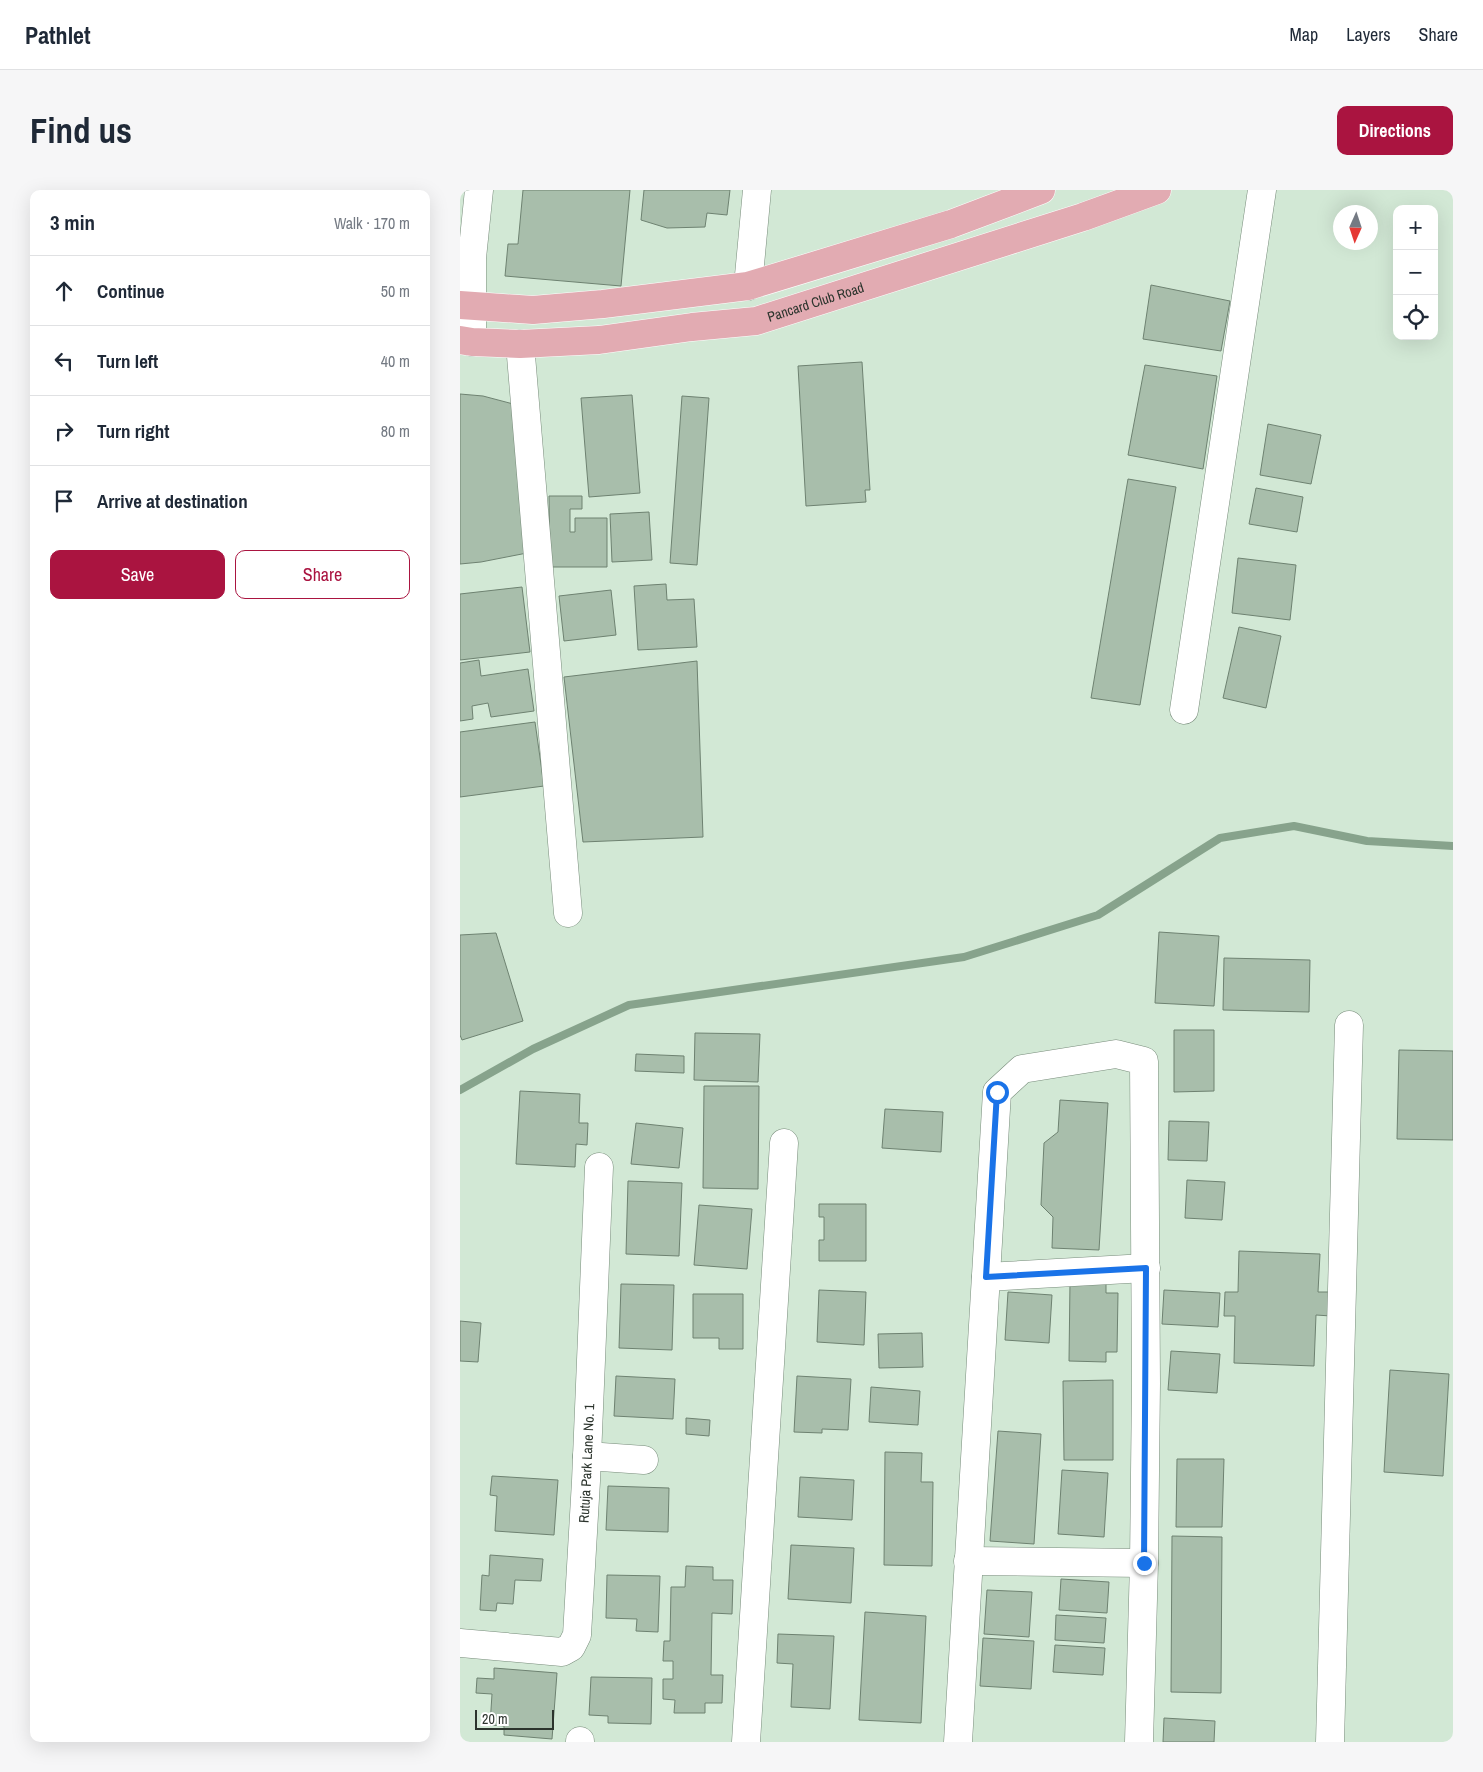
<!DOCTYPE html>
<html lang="en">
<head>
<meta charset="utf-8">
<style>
	:root { --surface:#fff; --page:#f6f6f7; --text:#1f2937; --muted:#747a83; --line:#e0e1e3; --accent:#aa1440 }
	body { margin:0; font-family:"Archivo Narrow",sans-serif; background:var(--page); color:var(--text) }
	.controls { position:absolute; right:15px; top:15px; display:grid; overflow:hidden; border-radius:10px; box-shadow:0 5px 20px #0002 }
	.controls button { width:45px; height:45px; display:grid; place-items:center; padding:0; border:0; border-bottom:1px solid var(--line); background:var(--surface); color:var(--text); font:25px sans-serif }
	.compass { position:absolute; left:873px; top:15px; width:45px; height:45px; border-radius:50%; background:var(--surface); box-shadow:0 5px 20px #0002; rotate:183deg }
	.scale { position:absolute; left:15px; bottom:12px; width:79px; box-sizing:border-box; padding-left:5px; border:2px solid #2c342d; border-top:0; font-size:14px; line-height:18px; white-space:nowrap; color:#2c342d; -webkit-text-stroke:4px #fff; paint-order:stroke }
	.stop { position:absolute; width:15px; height:15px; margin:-11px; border:4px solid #1a73e8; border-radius:50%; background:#fff }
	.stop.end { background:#1a73e8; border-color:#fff; box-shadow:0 1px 5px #0008 }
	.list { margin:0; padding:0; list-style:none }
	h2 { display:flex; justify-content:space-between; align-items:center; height:65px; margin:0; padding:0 20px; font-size:21px }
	h2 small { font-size:16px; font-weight:400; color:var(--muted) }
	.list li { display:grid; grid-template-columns:32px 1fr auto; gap:15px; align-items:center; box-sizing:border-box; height:70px; padding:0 20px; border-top:1px solid var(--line) }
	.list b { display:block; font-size:19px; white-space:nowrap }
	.list em { font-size:16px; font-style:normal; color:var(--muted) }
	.actions { display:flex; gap:10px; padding:15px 20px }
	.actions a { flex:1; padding:11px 0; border:1px solid var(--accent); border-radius:10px; text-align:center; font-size:18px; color:var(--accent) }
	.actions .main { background:var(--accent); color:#fff }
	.icon { flex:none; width:28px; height:28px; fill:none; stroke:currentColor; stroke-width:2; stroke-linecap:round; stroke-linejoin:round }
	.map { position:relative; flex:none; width:993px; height:1552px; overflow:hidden; border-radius:10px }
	header { display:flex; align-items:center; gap:30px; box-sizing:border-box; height:70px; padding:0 25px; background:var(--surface); border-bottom:1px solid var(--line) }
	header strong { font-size:24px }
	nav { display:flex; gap:28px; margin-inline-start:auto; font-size:18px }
	.intro { display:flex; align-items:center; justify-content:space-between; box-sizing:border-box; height:120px; padding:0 30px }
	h1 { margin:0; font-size:35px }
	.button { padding:12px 22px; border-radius:10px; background:var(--accent); color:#fff; font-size:18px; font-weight:700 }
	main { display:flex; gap:30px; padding:0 30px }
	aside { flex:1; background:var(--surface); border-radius:10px; box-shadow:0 5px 20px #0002 }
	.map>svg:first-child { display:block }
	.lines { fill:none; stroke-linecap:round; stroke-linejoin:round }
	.stream { stroke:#87a38c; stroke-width:8 }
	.building { fill:#a8beab; stroke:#6e8271 }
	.minor-casing { stroke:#788c7b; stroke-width:29 }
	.major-casing { stroke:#fff; stroke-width:29 }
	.minor { stroke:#fff; stroke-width:28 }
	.major { stroke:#e2abb2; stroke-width:28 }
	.route { stroke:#1a73e8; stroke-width:6 }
	.labels { text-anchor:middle; stroke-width:4; stroke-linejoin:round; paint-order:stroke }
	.street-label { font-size:14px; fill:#2c342d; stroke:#fff }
</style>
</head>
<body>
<header>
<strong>Pathlet</strong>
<nav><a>Map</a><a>Layers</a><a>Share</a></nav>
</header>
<div class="intro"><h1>Find us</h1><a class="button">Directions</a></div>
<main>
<aside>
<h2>3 min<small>Walk · 170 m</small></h2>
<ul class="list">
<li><svg class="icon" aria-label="ahead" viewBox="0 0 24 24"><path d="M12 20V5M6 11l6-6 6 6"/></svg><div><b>Continue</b></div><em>50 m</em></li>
<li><svg class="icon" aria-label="left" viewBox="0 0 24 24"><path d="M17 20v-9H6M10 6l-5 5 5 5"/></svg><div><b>Turn left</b></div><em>40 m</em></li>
<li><svg class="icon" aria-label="right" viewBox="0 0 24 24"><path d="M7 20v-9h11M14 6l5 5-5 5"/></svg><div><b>Turn right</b></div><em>80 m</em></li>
<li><svg class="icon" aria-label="arrive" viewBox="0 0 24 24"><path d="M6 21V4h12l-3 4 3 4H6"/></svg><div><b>Arrive at destination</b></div></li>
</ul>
<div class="actions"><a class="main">Save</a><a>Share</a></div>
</aside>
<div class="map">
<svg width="993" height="1552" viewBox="0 0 993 1552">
	<rect width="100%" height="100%" fill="#d2e8d5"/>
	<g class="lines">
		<polyline class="stream" points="0,900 73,859 169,815 504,767 638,725 760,648 834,636 907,651 993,656"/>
	</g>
	<g class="building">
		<polygon points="63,0 170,0 161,96 45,86 48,54 58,54"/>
		<polygon points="184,0 270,0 267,25 247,23 245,37 207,38 181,30"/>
		<polygon points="691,95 770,111 761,161 683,149"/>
		<polygon points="402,172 410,300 405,300 406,312 346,316 338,176"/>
		<polygon points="685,175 757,186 743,279 668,265"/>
		<polygon points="0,204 23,206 57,215 67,363 21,372 0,374"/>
		<polygon points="172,205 180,303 129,307 121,208"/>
		<polygon points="222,206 249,208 237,375 210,373"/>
		<polygon points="808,234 861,245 851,294 800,285"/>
		<polygon points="668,289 716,297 680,515 631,508"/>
		<polygon points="796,298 843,307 837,342 789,334"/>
		<polygon points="89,306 122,306 122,319 110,319 110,342 115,342 115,328 147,328 147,377 90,377"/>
		<polygon points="189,322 192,370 152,372 150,324"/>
		<polygon points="778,368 836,375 830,430 772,423"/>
		<polygon points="206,394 207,410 234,409 237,457 178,460 174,396"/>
		<polygon points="62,397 70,462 0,470 0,404"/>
		<polygon points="151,400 156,445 104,451 99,406"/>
		<polygon points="779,437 821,446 806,518 763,508"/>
		<polygon points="19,470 21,486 68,479 74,521 31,527 28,513 12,516 13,529 0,531 0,473"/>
		<polygon points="237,471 243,647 123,652 104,487"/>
		<polygon points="75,532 84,596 0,607 0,542"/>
		<polygon points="699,742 759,746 754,816 695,813"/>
		<polygon points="36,743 63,831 2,850 0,845 0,745"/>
		<polygon points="764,768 850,770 849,822 763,820"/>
		<polygon points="714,840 754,840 754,901 714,902"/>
		<polygon points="235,843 300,844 298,892 234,890"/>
		<polygon points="939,860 993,861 993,950 937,949"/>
		<polygon points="176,864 224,866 224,883 175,881"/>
		<polygon points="244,896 299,896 298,999 243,998"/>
		<polygon points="60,901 120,904 119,933 128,933 127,955 116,954 115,977 56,974"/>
		<polygon points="600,910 648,913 639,1060 592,1058 593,1027 581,1015 584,953 598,942"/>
		<polygon points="425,919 483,922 481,962 422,958"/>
		<polygon points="709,931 749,932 747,971 708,970"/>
		<polygon points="176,933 223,938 219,978 171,974"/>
		<polygon points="727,990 765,992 762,1030 725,1028"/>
		<polygon points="168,991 222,993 219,1066 166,1064"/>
		<polygon points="359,1014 406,1014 406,1071 359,1071 359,1050 364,1050 364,1027 359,1027"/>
		<polygon points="239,1015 292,1019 287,1079 234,1075"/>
		<polygon points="779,1061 860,1064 858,1102 872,1102 871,1126 856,1125 854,1176 774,1173 775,1126 764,1126 765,1102 778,1102"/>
		<polygon points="610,1092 646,1093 646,1103 658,1103 657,1162 646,1162 646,1172 609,1171"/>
		<polygon points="161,1094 214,1095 212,1160 159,1158"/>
		<polygon points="359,1100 406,1102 404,1155 357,1152"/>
		<polygon points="704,1100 760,1103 758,1137 702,1134"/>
		<polygon points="548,1102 592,1105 589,1153 545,1150"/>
		<polygon points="233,1104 283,1104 283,1159 259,1159 259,1148 233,1148"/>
		<polygon points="0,1131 21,1133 18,1172 0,1171"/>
		<polygon points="462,1143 463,1177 419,1178 418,1144"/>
		<polygon points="711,1161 760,1164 757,1203 708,1200"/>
		<polygon points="930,1180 989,1184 983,1286 924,1282"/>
		<polygon points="156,1186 215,1189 213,1229 154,1226"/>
		<polygon points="337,1186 391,1189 388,1240 362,1239 362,1243 334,1242"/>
		<polygon points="653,1190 653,1270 604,1270 603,1191"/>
		<polygon points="411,1197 460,1201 458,1235 409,1232"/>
		<polygon points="226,1228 250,1230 249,1246 226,1244"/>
		<polygon points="538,1241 581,1244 574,1354 530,1351"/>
		<polygon points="425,1262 462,1263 461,1292 473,1292 472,1376 424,1375"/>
		<polygon points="717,1269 764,1269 762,1337 716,1337"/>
		<polygon points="602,1280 648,1283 644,1347 598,1344"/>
		<polygon points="32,1286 98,1290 94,1345 35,1341 37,1306 30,1305"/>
		<polygon points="340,1287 394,1290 392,1330 338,1327"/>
		<polygon points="148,1296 209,1298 208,1342 146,1340"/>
		<polygon points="712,1346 762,1347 761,1503 711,1502"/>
		<polygon points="331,1355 394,1358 391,1413 328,1409"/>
		<polygon points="30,1365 83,1369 81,1391 55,1390 53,1414 37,1413 36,1421 20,1420 22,1385 29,1386"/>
		<polygon points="226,1376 253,1377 253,1390 273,1390 272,1424 252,1423 251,1485 263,1485 262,1513 245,1513 245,1523 214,1523 215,1510 203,1509 203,1489 213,1489 213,1471 203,1471 204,1451 210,1451 211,1397 225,1397"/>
		<polygon points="147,1385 200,1386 198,1442 176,1441 177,1429 146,1428"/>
		<polygon points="601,1389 649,1392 647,1423 599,1420"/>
		<polygon points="527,1400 572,1402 569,1447 524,1444"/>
		<polygon points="405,1422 466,1426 461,1533 399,1530"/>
		<polygon points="596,1425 646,1428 644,1453 595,1450"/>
		<polygon points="318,1444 374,1446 370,1519 331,1517 333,1474 317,1473"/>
		<polygon points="523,1448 574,1451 571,1499 520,1496"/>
		<polygon points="595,1455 645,1458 643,1485 593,1482"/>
		<polygon points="34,1478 97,1483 92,1549 44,1545 44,1536 30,1535 32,1504 16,1503 17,1488 34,1489"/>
		<polygon points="131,1487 192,1488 191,1534 148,1533 148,1526 129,1525"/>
		<polygon points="704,1528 755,1531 754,1552 703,1552"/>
	</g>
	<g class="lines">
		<g class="minor-casing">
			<g id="minor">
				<polyline points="288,96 297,0"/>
				<polyline points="12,152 12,68 19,0"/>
				<polyline points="60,154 108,723"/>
				<polyline points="724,520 802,0"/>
				<polyline points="526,1087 686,1078"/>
				<polyline points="127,1266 184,1270"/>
				<polyline points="508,1371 684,1373"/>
				<path id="s1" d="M0 1453 102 1462 111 1457 117 1445 126 1291 139 977"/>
				<polyline points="120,1552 120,1551"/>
				<polyline points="286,1552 324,953"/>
				<polyline points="498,1552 537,902 562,879 656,864 684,871 686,1193 684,1373 679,1552"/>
				<polyline points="870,1552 889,835"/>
			</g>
		</g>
		<g class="major-casing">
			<g id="major">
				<polyline points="0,115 73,120 143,114 288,96 491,34 581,0"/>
				<path id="s2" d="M0 150 12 152 60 154 139 150 232 137 296 131 623 27 697 0"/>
			</g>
		</g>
		<use href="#minor" class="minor"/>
		<use href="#major" class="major"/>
	</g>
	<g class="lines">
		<polyline class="route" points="537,902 526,1087 686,1078 684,1373"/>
	</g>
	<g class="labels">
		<g class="street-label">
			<text dy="5" stroke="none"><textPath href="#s2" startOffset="360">Pancard Club Road</textPath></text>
			<text dy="5" stroke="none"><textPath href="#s1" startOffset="298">Rutuja Park Lane No. 1</textPath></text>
		</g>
	</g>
</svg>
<div class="controls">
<button>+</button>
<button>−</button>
<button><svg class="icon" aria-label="locate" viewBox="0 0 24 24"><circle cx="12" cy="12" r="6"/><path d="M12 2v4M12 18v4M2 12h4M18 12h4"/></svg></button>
</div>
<svg class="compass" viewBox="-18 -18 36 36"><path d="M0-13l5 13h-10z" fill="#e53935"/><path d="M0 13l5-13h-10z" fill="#747a83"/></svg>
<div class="scale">20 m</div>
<div class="stop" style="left:537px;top:902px"></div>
<div class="stop end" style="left:684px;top:1373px"></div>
</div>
</main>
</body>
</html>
